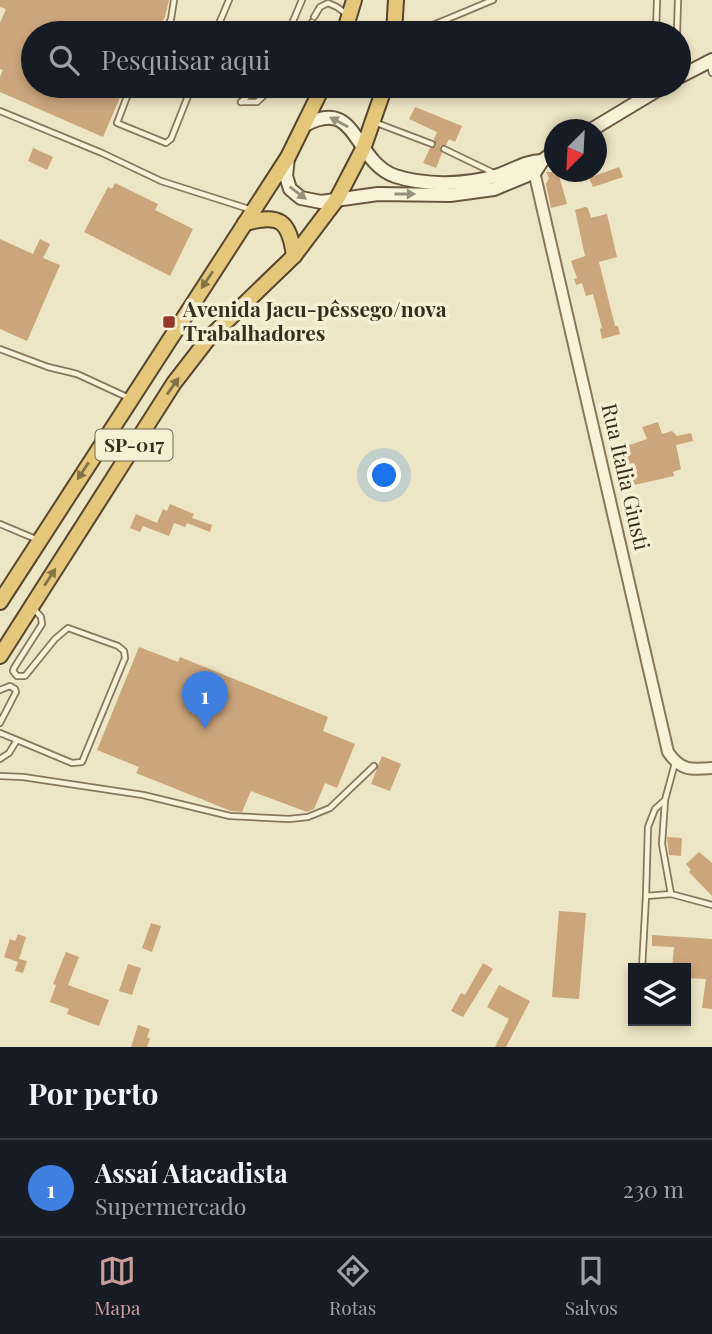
<!DOCTYPE html>
<html lang="pt">
<head>
<meta charset="utf-8">
<style>
	:root { --surface:#171b24; --page:#20242c; --text:#f1f3f6; --muted:#9ea1a6; --line:#363941; --accent:#c89e9b }
	body { margin:0; font-family:"Playfair Display",serif; background:var(--page); color:var(--text) }
	.controls { position:absolute; right:21px; bottom:21px; display:grid; overflow:hidden; border-radius:0px; box-shadow:0 4px 10px #0003 }
	.controls button { width:63px; height:63px; display:grid; place-items:center; padding:0; border:0; border-bottom:2px solid var(--line); background:var(--surface); color:var(--text); font:35px sans-serif }
	.compass { position:absolute; left:544px; top:119px; width:63px; height:63px; border-radius:50%; background:var(--surface); box-shadow:0 4px 10px #0003; rotate:204deg }
	.you { position:absolute; left:385px; top:476px; width:24px; height:24px; margin:-18px; border:5px solid #fff; border-radius:50%; background:#1a73e8; box-shadow:0 0 0 10px #1a73e833 }
	.badge { display:grid; place-items:center; width:46px; height:46px; border-radius:50%; background:var(--accent); color:#fff; font-size:23px; font-weight:700 }
	.pin { position:absolute; translate:-50% -58px; filter:drop-shadow(0 2px 4px #0008) }
	.pin::after { content:''; position:absolute; top:37px; width:24px; height:21px; background:inherit; clip-path:polygon(0 0,100% 0,50% 100%) }
	.list { margin:0; padding:0; list-style:none }
	h2 { display:flex; justify-content:space-between; align-items:center; height:91px; margin:0; padding:0 28px; font-size:30px }
	h2 small { font-size:23px; font-weight:400; color:var(--muted) }
	.list li { display:grid; grid-template-columns:46px 1fr auto; gap:21px; align-items:center; box-sizing:border-box; height:98px; padding:0 28px; border-top:2px solid var(--line) }
	.list b { display:block; font-size:26px; white-space:nowrap }
	.list p { margin:0; font-size:23px; white-space:nowrap; color:var(--muted) }
	.list em { font-size:23px; font-style:normal; color:var(--muted) }
	.icon { flex:none; width:38px; height:38px; fill:none; stroke:currentColor; stroke-width:2; stroke-linecap:round; stroke-linejoin:round }
	.map { position:relative; flex:none; width:712px; height:1047px; overflow:hidden }
	.search { position:absolute; background:var(--surface); box-shadow:0 4px 10px #0003; left:21px; right:21px; top:21px; height:77px; display:flex; align-items:center; gap:18px; box-sizing:border-box; padding:0 24px; border-radius:38px; color:var(--muted); font-size:26px }
	.sheet { height:189px; background:var(--surface) }
	nav { display:flex; justify-content:space-around; align-items:center; box-sizing:border-box; height:98px; border-top:2px solid var(--line); background:var(--surface); font-size:19px; color:var(--muted) }
	nav a { display:grid; justify-items:center; gap:4px }
	nav .on { color:var(--accent) }
	.map>svg:first-child { display:block }
	.building { fill:#cba57b }
	.lines { fill:none; stroke-linecap:round; stroke-linejoin:round }
	.service-casing { stroke:#88785b; stroke-width:8 }
	.tertiary-casing { stroke:#88785b; stroke-width:14 }
	.secondary-casing { stroke:#6a593e; stroke-width:16 }
	.trunk-casing { stroke:#56452f; stroke-width:18 }
	.service { stroke:#f8f2d8; stroke-width:4.5 }
	.tertiary { stroke:#f8f2d8; stroke-width:10 }
	.secondary { stroke:#f8f2d8; stroke-width:12 }
	.trunk { stroke:#e4c77a; stroke-width:14 }
	.oneway { fill:#98907c }
	.oneway2 { fill:#857348 }
	.poi-dot { fill:#96372c; stroke:#f5efd4; stroke-width:2.5 }
	.labels { text-anchor:middle; stroke-width:7; stroke-linejoin:round; paint-order:stroke }
	.shield { fill:#f5efd4; stroke:#716855; stroke-width:2 }
	.shield-label { font-size:19px; font-weight:bold; fill:#382e1f }
	.poi-label { font-size:21px; font-weight:bold; fill:#382e1f; stroke:#f5efd4; text-anchor:start }
	.street-label { font-size:21px; fill:#382e1f; stroke:#f5efd4 }
</style>
</head>
<body>
<div class="map">
<svg width="712" height="1047" viewBox="0 0 712 1047">
	<rect width="100%" height="100%" fill="#ede6c5"/>
	<g class="building">
		<polygon points="0,0 169,0 165,17 156,33 33,33 33,86 125,86 103,137 0,92 0,77 3,70 0,69 0,23 6,9 0,7"/>
		<polygon points="415,107 462,126 455,142 449,139 446,145 440,146 442,153 436,168 423,163 430,148 436,146 434,139 437,132 409,119"/>
		<polygon points="33,148 53,157 47,170 28,161"/>
		<polygon points="619,167 623,177 593,187 589,178"/>
		<polygon points="546,172 558,172 567,204 551,208 546,184 549,178"/>
		<polygon points="115,183 158,204 155,210 193,229 170,276 84,232 108,187 112,189"/>
		<polygon points="585,207 588,208 591,218 607,214 617,257 599,262 615,326 618,326 620,334 602,339 600,329 602,328 593,294 586,296 582,283 576,285 574,279 577,278 571,261 585,256 575,210"/>
		<polygon points="0,239 33,254 40,239 50,244 43,258 60,265 27,341 0,329"/>
		<polygon points="614,416 617,429 612,430 615,439 607,441 601,418"/>
		<polygon points="658,422 662,434 672,431 677,436 691,433 693,441 676,445 681,469 673,472 674,476 621,488 620,485 618,485 611,458 629,454 626,446 647,439 642,427"/>
		<polygon points="170,504 194,514 192,518 212,525 210,532 187,523 185,527 174,523 169,536 143,526 140,532 130,528 136,514 157,523 163,509 167,511"/>
		<polygon points="139,647 178,662 180,657 328,717 323,731 355,744 337,788 325,783 314,809 307,812 251,791 242,812 231,811 136,773 139,767 97,750"/>
		<polygon points="382,756 401,764 390,791 371,784"/>
		<polygon points="667,837 682,838 681,856 669,855"/>
		<polygon points="699,852 712,863 712,896 689,872 691,870 686,864"/>
		<polygon points="559,911 586,913 579,999 552,997"/>
		<polygon points="151,923 161,926 152,952 142,948"/>
		<polygon points="18,934 26,937 19,959 27,961 23,973 15,971 18,962 4,957 10,939 15,941"/>
		<polygon points="652,935 712,939 712,1009 702,1008 706,979 686,978 686,968 672,968 674,947 652,946"/>
		<polygon points="66,952 79,957 68,985 109,1000 99,1026 67,1014 69,1009 50,1002 56,985 53,984"/>
		<polygon points="483,963 493,969 463,1017 451,1011 461,993 465,995"/>
		<polygon points="128,964 141,968 132,995 119,991"/>
		<polygon points="499,985 530,1001 506,1047 495,1047 509,1019 487,1007"/>
		<polygon points="138,1025 150,1029 147,1037 150,1039 147,1047 131,1047"/>
	</g>
	<g class="lines">
		<g class="service-casing">
			<g id="service">
				<polyline points="314,17 320,7 328,3 337,7 348,15"/>
				<polyline points="164,33 171,19 174,0"/>
				<polyline points="215,33 229,0"/>
				<polyline points="288,33 302,0"/>
				<polyline points="307,33 312,22"/>
				<polyline points="414,33 493,0"/>
				<polyline points="656,33 657,0"/>
				<polyline points="677,33 678,0"/>
				<polyline points="709,62 712,73"/>
				<polyline points="679,63 681,75"/>
				<polyline points="131,86 117,123 166,143 171,139 192,86"/>
				<polyline points="241,102 257,102 274,86"/>
				<polyline points="241,102 259,86"/>
				<polyline points="0,111 102,153 161,181 252,210"/>
				<polyline points="374,122 432,144"/>
				<polyline points="444,149 494,173"/>
				<polyline points="0,349 48,367 77,374 129,398"/>
				<polyline points="0,524 38,540"/>
				<polyline points="0,690 10,686 15,689 16,692 0,723"/>
				<polyline points="0,733 17,740"/>
				<polyline points="0,759 9,753 17,740 72,763 82,762 125,658 124,651 118,646 68,628 55,639 25,676 17,676 13,671 14,668 42,624 41,617 34,609"/>
				<polyline points="675,763 665,800 655,809 648,827 646,896 671,894 712,905"/>
				<polyline points="0,776 23,777 143,795 230,816 289,819 308,817 330,808 374,766"/>
				<polyline points="665,801 662,844 671,894"/>
				<polyline points="642,968 646,896"/>
			</g>
		</g>
		<g class="tertiary-casing">
			<path id="tertiary" d="M533 167 668 752C681 771 691 770 712 768"/>
		</g>
		<g class="secondary-casing">
			<g id="secondary">
				<polyline points="679,77 712,60"/>
				<path d="M305 125C358 96 353 161 395 176 425 186 466 185 496 176 512 171 525 161 542 161"/>
				<polyline points="591,130 664,86"/>
				<polyline points="288,157 286,176 290,189 301,198 321,202 378,194 450,195 494,189 535,172 542,161 554,152"/>
			</g>
		</g>
		<g class="trunk-casing">
			<g id="trunk">
				<polyline points="344,33 354,0"/>
				<polyline points="394,33 396,0"/>
				<path d="M245 223C279 214 289 219 294 256"/>
				<polyline points="0,602 288,157 323,86"/>
				<polyline points="0,656 174,383 208,339 294,256 337,199 363,149 385,86"/>
			</g>
		</g>
		<use href="#service" class="service"/>
		<use href="#tertiary" class="tertiary"/>
		<use href="#secondary" class="secondary"/>
		<use href="#trunk" class="trunk"/>
	</g>
	<defs><path id="oneway-solid" d="M-6-.8H1V-3.2L6.5 0L1 3.2V.8H-6Z" transform="scale(1.75)"/></defs>
	<g class="oneway">
		<use href="#oneway-solid" transform="translate(339 122) rotate(-152)"/>
		<use href="#oneway-solid" transform="translate(298 193) rotate(37)"/>
		<use href="#oneway-solid" transform="translate(405 194)"/>
	</g>
	<g class="oneway2">
		<use href="#oneway-solid" transform="translate(207 280) rotate(124)"/>
		<use href="#oneway-solid" transform="translate(173 386) rotate(-55)"/>
		<use href="#oneway-solid" transform="translate(83 471) rotate(123)"/>
		<use href="#oneway-solid" transform="translate(50 577) rotate(-57)"/>
	</g>
	<rect class="poi-dot" x="162" y="315" width="14" height="14" rx="3.5"/>
	<g class="labels">
		<rect class="shield" x="95.5" y="429.5" width="77" height="31" rx="5"/>
		<g class="shield-label">
			<text x="134" y="452">SP-017</text>
		</g>
		<g class="poi-label">
			<text x="183" y="317">Avenida Jacu-pêssego/nova<tspan x="183" dy="24">Trabalhadores</tspan></text>
		</g>
		<g class="street-label">
			<text transform="translate(625 477) rotate(77)" y="7">Rua Italia Giusti</text>
		</g>
	</g>
</svg>
<div class="controls">
<button><svg class="icon" aria-label="layers" viewBox="0 0 24 24"><path d="M12 4l9 5-9 5-9-5zM3 14l9 5 9-5"/></svg></button>
</div>
<svg class="compass" viewBox="-18 -18 36 36"><path d="M0-13l5 13h-10z" fill="#e53935"/><path d="M0 13l5-13h-10z" fill="#9ea1a6"/></svg>
<div class="you"></div>
<div class="pin badge" style="left:205px;top:729px;background:#3f7fe0">1</div>
<div class="search"><svg class="icon" aria-label="search" viewBox="0 0 24 24"><circle cx="10" cy="10" r="6"/><path d="M15 15l6 6"/></svg>Pesquisar aqui</div>
</div>
<section class="sheet">
<h2>Por perto<small></small></h2>
<ul class="list">
<li><span class="badge" style="background:#3f7fe0">1</span><div><b>Assaí Atacadista</b><p>Supermercado</p></div><em>230 m</em></li>
</ul>
</section>
<nav>
<a class="on"><svg class="icon" aria-label="map" viewBox="0 0 24 24"><path d="M3 6l6-2 6 2 6-2v14l-6 2-6-2-6 2zM9 4v14M15 6v14"/></svg>Mapa</a>
<a><svg class="icon" aria-label="directions" viewBox="0 0 24 24"><path d="M12 3l9 9-9 9-9-9zM9 14v-3h6M13 9l2 2-2 2"/></svg>Rotas</a>
<a><svg class="icon" aria-label="saved" viewBox="0 0 24 24"><path d="M7 4h10v16l-5-4-5 4z"/></svg>Salvos</a>
</nav>
</body>
</html>
